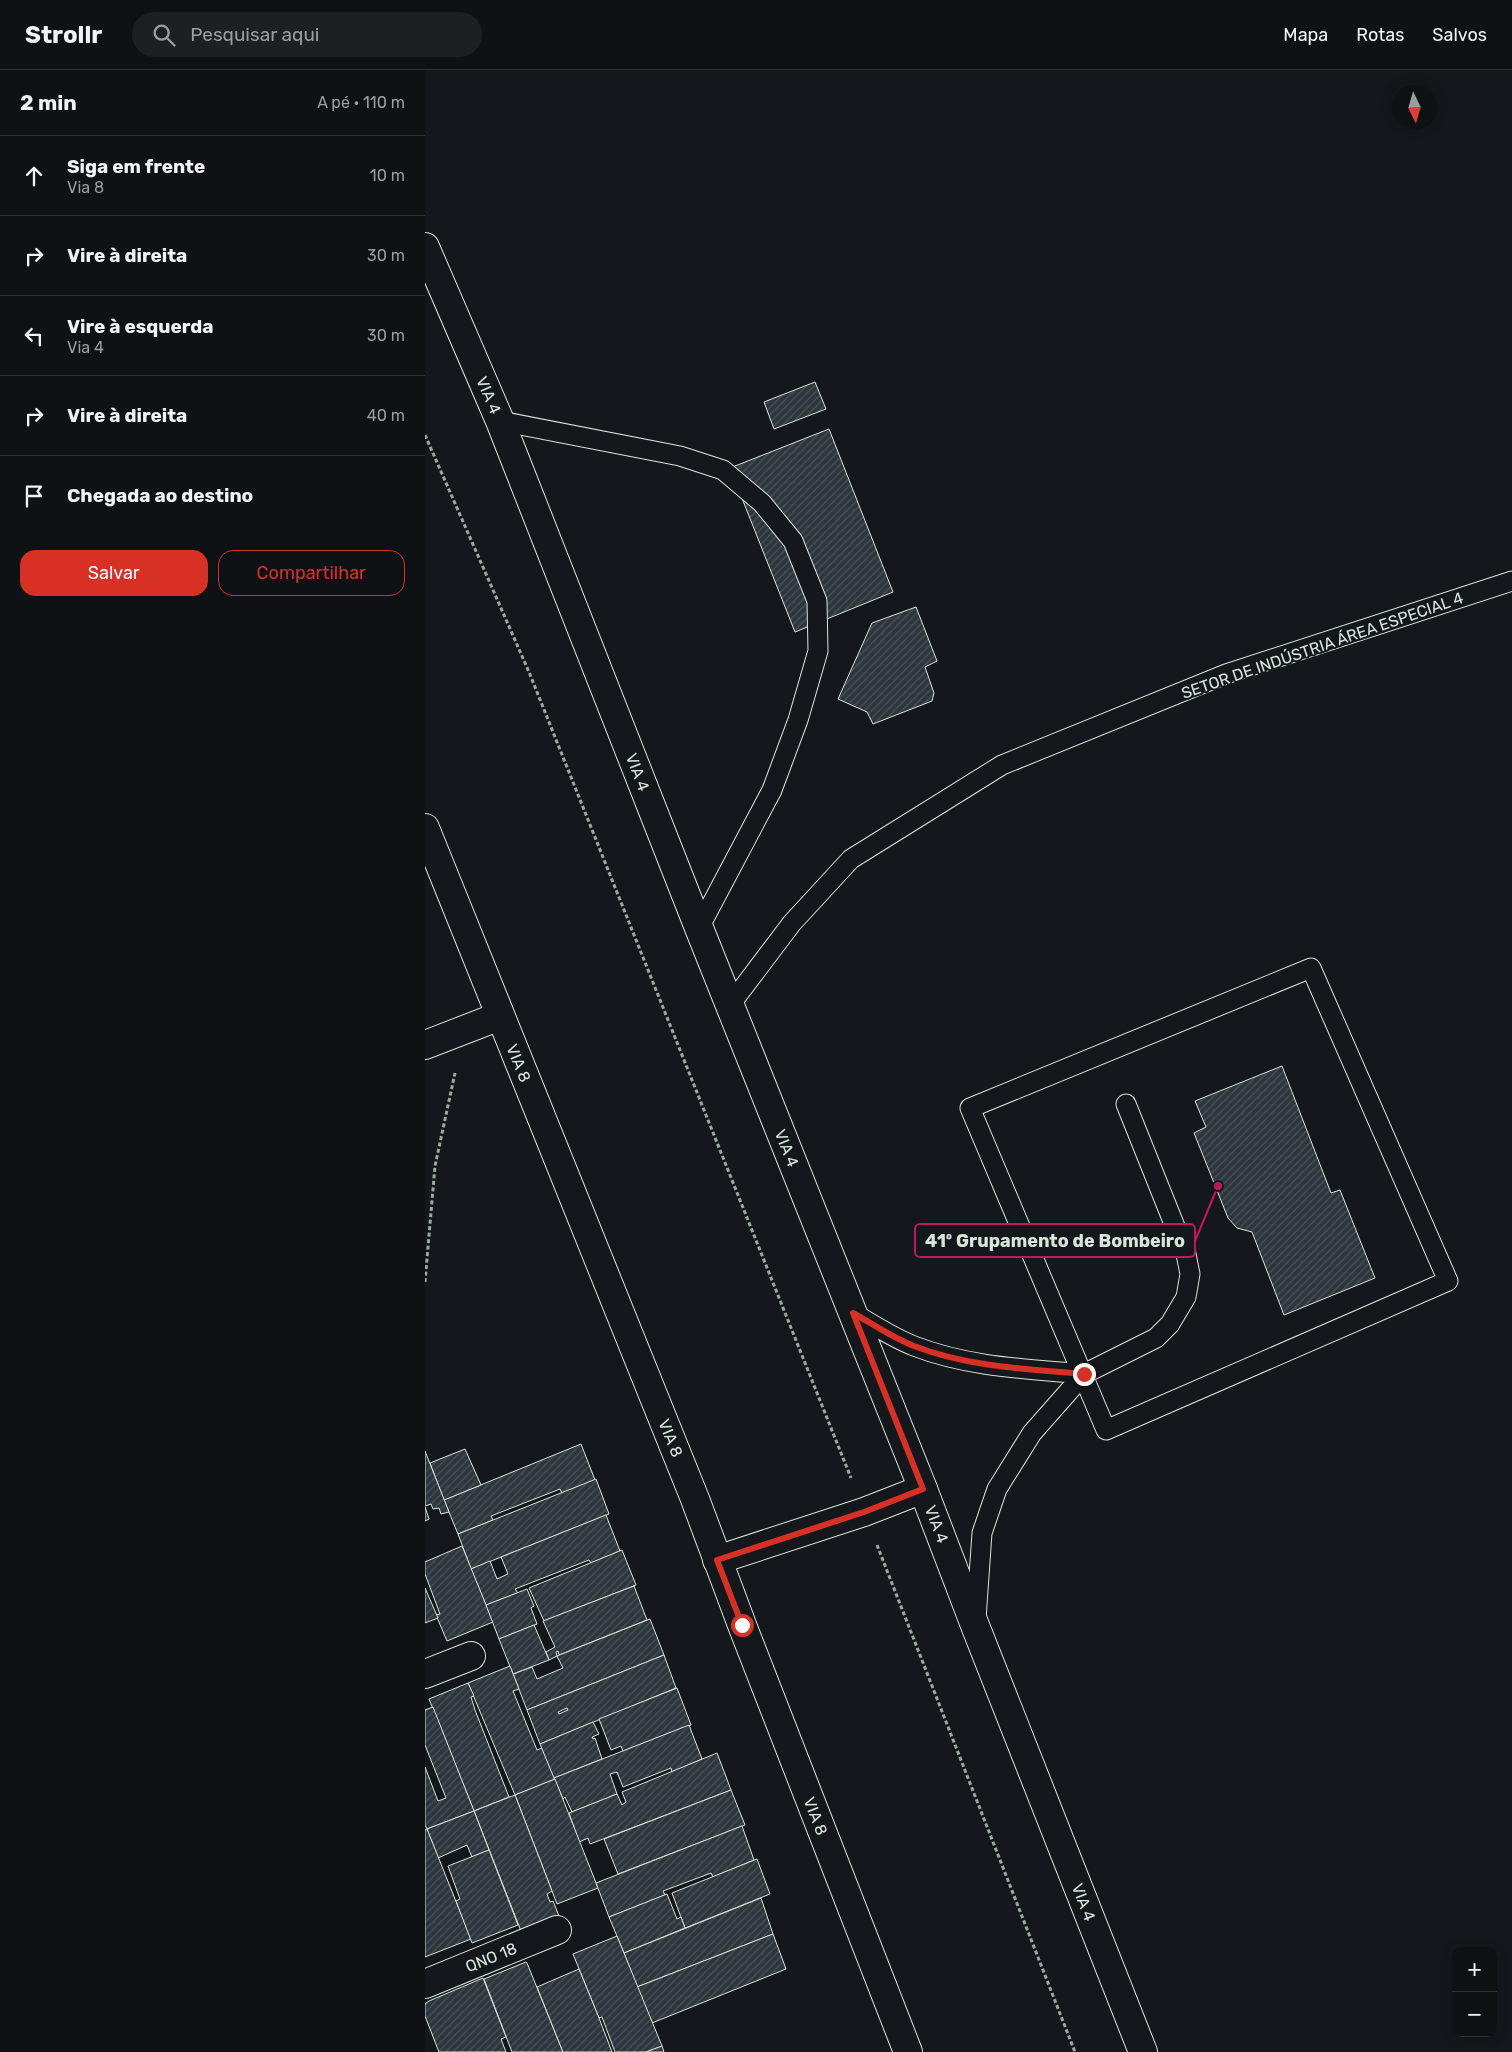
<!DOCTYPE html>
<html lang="pt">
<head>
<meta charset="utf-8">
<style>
	:root { --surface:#0f1215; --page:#1d2022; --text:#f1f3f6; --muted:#9b9ea0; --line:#2f3234; --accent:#d93025 }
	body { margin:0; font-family:Rubik,sans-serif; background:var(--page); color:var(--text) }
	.controls { position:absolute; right:15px; bottom:15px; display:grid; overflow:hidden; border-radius:10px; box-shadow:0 2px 12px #0003 }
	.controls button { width:45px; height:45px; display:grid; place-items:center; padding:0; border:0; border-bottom:1px solid var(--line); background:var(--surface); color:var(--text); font:25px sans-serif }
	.compass { position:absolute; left:967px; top:15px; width:45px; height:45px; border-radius:50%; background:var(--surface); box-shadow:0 2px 12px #0003; rotate:175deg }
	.stop { position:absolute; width:15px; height:15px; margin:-11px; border:4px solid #d93025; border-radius:50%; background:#fff }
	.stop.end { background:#d93025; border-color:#fff; box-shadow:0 1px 5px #0008 }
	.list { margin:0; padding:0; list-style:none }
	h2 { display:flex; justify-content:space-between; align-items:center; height:65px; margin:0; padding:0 20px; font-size:21px }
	h2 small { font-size:16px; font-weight:400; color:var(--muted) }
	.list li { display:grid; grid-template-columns:32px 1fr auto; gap:15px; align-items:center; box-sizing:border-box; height:80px; padding:0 20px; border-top:1px solid var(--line) }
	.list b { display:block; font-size:19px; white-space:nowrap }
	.list p { margin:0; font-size:16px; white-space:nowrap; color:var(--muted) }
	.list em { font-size:16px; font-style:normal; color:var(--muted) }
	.actions { display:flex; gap:10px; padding:15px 20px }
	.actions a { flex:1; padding:11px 0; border:1px solid var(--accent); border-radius:15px; text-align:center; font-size:18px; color:var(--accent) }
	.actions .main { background:var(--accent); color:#fff }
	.icon { flex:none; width:28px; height:28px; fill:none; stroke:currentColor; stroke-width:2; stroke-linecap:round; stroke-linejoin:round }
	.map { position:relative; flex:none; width:1087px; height:1982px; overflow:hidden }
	header { display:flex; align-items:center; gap:30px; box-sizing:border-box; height:70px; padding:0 25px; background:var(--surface); border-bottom:1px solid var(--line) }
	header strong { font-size:24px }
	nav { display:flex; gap:28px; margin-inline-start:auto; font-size:18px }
	.search { width:350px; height:45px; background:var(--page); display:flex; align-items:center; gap:12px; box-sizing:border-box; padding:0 18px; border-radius:28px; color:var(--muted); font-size:19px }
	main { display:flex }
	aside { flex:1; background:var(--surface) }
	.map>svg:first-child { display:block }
	.building { fill:url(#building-hatch); stroke:#d8e6dc; fill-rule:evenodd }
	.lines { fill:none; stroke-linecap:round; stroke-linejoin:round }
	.lane-casing { stroke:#d8e6dc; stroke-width:21 }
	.street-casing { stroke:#d8e6dc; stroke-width:30 }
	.secondary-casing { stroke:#d8e6dc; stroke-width:30 }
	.path { stroke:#9da8a2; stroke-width:3; stroke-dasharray:4 2.5; stroke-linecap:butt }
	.lane { stroke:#14181c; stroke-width:19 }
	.street { stroke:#14181c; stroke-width:28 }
	.secondary { stroke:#14181c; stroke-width:28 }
	.route { stroke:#d93025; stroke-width:6 }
	.labels { text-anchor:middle; stroke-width:4; stroke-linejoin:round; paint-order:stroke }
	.street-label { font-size:16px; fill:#d8e6dc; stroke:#14181c }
	.leader { fill:none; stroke:#c2185b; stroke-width:2 }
	.callout-dot { fill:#c2185b; stroke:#14181c; stroke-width:2 }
	.callout { fill:#14181c; stroke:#c2185b; stroke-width:2 }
	.callout-label { font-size:18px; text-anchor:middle; font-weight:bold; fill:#d8e6dc }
</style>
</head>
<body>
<header>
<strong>Strollr</strong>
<div class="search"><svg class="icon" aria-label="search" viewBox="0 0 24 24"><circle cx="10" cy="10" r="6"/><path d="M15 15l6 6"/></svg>Pesquisar aqui</div>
<nav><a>Mapa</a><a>Rotas</a><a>Salvos</a></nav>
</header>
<main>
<aside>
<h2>2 min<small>A pé · 110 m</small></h2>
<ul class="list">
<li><svg class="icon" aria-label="ahead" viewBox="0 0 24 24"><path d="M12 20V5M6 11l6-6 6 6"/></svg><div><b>Siga em frente</b><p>Via 8</p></div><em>10 m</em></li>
<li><svg class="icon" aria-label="right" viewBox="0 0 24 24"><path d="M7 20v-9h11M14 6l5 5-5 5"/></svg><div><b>Vire à direita</b></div><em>30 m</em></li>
<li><svg class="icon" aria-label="left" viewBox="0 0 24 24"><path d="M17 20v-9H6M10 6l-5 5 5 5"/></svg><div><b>Vire à esquerda</b><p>Via 4</p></div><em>30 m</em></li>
<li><svg class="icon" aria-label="right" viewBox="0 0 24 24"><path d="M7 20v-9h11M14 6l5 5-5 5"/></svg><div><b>Vire à direita</b></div><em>40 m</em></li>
<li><svg class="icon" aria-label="arrive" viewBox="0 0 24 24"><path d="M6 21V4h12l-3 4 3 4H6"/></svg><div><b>Chegada ao destino</b></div></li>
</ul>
<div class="actions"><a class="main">Salvar</a><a>Compartilhar</a></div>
</aside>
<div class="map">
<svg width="1087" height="1982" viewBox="0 0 1087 1982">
	<defs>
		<pattern id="building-hatch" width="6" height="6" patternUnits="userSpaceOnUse" patternTransform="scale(1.25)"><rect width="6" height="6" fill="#2c363c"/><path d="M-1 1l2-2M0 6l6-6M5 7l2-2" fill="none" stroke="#4a5358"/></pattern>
	</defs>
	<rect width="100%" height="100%" fill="#14181c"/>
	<g class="building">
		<polygon points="390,312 401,339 349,359 339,332"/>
		<polygon points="404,359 468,522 370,562 305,398"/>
		<polygon points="491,537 512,591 500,597 509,623 507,631 448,654 442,642 413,629 447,553"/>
		<polygon points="857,996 906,1123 915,1120 950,1208 859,1245 827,1162 812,1158 803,1148 769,1063 781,1057 770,1031"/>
		<polygon points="156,1374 170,1410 137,1423 135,1419 66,1446 68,1450 33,1464 19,1430"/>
		<polygon points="40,1379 56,1415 19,1430 5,1393"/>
		<polygon points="0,1381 24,1442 16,1444 14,1438 8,1439 6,1434 0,1436"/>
		<polygon points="171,1409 184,1444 46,1499 33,1464"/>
		<polygon points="0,1437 4,1449 0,1451"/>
		<polygon points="181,1445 195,1481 166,1493 164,1490 90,1519 93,1523 61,1535 46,1499 65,1491 72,1509 83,1504 76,1487"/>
		<polygon points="37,1476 68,1552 22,1571 11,1545 15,1544 0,1504 0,1492"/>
		<polygon points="197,1480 211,1515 119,1551 104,1518"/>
		<polygon points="209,1516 222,1550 134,1585 133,1581 131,1582 132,1586 124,1590 121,1582 130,1577 118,1551"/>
		<polygon points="0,1518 13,1548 0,1553"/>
		<polygon points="102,1519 109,1536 106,1538 112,1554 74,1569 61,1535"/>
		<polygon points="225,1549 239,1585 102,1640 88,1604 107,1597 112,1609 138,1598 132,1586"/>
		<polygon points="109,1555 124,1590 88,1604 74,1569"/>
		<path d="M239 1585 251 1618 115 1674 102 1640ZM142 1638 143 1640 134 1644 133 1642Z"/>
		<polygon points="85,1596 94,1619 88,1621 112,1680 117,1678 130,1709 90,1725 43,1613"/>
		<polygon points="43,1613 49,1626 46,1627 50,1640 84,1727 49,1741 4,1629"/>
		<polygon points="252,1618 266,1655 198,1681 196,1676 186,1680 174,1649"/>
		<polygon points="8,1637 49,1741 2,1759 0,1755 0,1697 13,1731 21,1728 0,1675 0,1640"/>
		<polygon points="168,1652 174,1664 167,1667 168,1669 170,1668 177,1689 129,1708 115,1674"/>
		<polygon points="264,1655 277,1689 247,1702 246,1698 198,1717 192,1702 185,1704 192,1724 147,1742 140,1727 138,1729 129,1708"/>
		<polygon points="292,1683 306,1720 165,1774 163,1768 154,1772 144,1743 192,1724 197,1735 201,1732 197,1722"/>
		<polygon points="130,1709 173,1818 132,1834 90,1725"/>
		<polygon points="306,1720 320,1755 193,1804 179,1769"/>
		<polygon points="90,1725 127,1821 122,1824 125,1832 128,1831 134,1846 96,1861 49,1741"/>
		<polygon points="49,1741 64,1780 47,1787 42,1775 13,1788 2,1759"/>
		<polygon points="317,1756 329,1790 288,1807 286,1803 238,1821 240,1825 184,1847 171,1813"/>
		<polygon points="2,1759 46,1869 0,1887 0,1760"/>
		<polygon points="64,1780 93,1855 47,1873 31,1831 35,1829 23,1796"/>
		<polygon points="332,1789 345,1824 260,1858 247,1823"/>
		<polygon points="242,1824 252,1849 256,1847 260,1858 199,1883 184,1847"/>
		<polygon points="336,1828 348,1864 212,1917 199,1883"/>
		<polygon points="348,1864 361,1899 227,1953 212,1917"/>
		<polygon points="192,1866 237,1976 221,1982 190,1982 177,1947 174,1948 148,1884"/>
		<polygon points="101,1892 102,1893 138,1982 87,1982 59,1909"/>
		<polygon points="154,1899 174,1948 187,1982 138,1982 112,1917"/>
		<polygon points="58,1908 81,1967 76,1969 81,1982 14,1982 0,1946 0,1934 4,1931"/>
		<polygon points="237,1976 239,1982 221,1982"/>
	</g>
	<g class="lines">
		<g class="lane-casing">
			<g id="lane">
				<polyline points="75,351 255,386 298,400 337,433 368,471 392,531 393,581 373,650 347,720 274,858"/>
				<polygon points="886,898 1023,1211 681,1360 545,1038"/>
				<polyline points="305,935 367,853 426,789 577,695 801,604 1087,511"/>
				<path d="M428 1243C447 1254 468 1268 489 1276 543 1297 602 1299 659 1304"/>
				<polyline points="551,1549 557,1463 572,1419 607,1363 659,1304 731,1268 745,1254 761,1227 765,1204 761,1184 701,1034"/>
			</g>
		</g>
		<g class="street-casing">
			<g id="street">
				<polyline points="0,975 75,946"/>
				<polyline points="0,1604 46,1586"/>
				<polyline points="0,1914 132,1860"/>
			</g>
		</g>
		<g class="secondary-casing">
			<g id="secondary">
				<polyline points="0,177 75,351 274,858 498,1419 551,1558 718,1982"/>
				<polyline points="0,758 270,1429 317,1555 483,1982"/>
				<polyline points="292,1490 439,1442 498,1419"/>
			</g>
		</g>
		<g class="path">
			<polyline points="0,365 104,602 426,1408"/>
			<polyline points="0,1212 10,1096 30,1003"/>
			<polyline points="452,1475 650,1982"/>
		</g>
		<use href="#lane" class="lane"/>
		<use href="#street" class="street"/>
		<use href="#secondary" class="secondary"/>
	</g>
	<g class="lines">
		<path class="route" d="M317 1555 292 1490 439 1442 498 1419 428 1243C448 1254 468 1268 489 1276 543 1297 602 1299 659 1304"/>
	</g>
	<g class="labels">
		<g class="street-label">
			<text transform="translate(64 325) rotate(67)" y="6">VIA 4</text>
			<text transform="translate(897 575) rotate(-19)" y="6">SETOR DE INDÚSTRIA ÁREA ESPECIAL 4</text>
			<text transform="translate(213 702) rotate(69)" y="6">VIA 4</text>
			<text transform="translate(94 993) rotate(68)" y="6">VIA 8</text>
			<text transform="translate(362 1078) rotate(68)" y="6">VIA 4</text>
			<text transform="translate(246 1368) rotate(68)" y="6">VIA 8</text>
			<text transform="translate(512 1454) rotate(69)" y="6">VIA 4</text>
			<text transform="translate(391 1746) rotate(69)" y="6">VIA 8</text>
			<text transform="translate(659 1832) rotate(69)" y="6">VIA 4</text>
			<text transform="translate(66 1887) rotate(-22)" y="6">QNO 18</text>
		</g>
	</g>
	<path class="leader" d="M793 1116L770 1171"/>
	<circle class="callout-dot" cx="793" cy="1116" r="5"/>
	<rect class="callout" x="490" y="1154" width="280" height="33" rx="5"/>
	<g class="callout-label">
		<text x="630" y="1177">41º Grupamento de Bombeiro</text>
	</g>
</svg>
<div class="controls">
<button>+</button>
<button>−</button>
</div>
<svg class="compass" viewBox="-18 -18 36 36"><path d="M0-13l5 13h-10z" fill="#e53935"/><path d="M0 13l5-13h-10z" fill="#9b9ea0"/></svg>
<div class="stop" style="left:317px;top:1555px"></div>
<div class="stop end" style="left:659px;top:1304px"></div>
</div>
</main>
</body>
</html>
